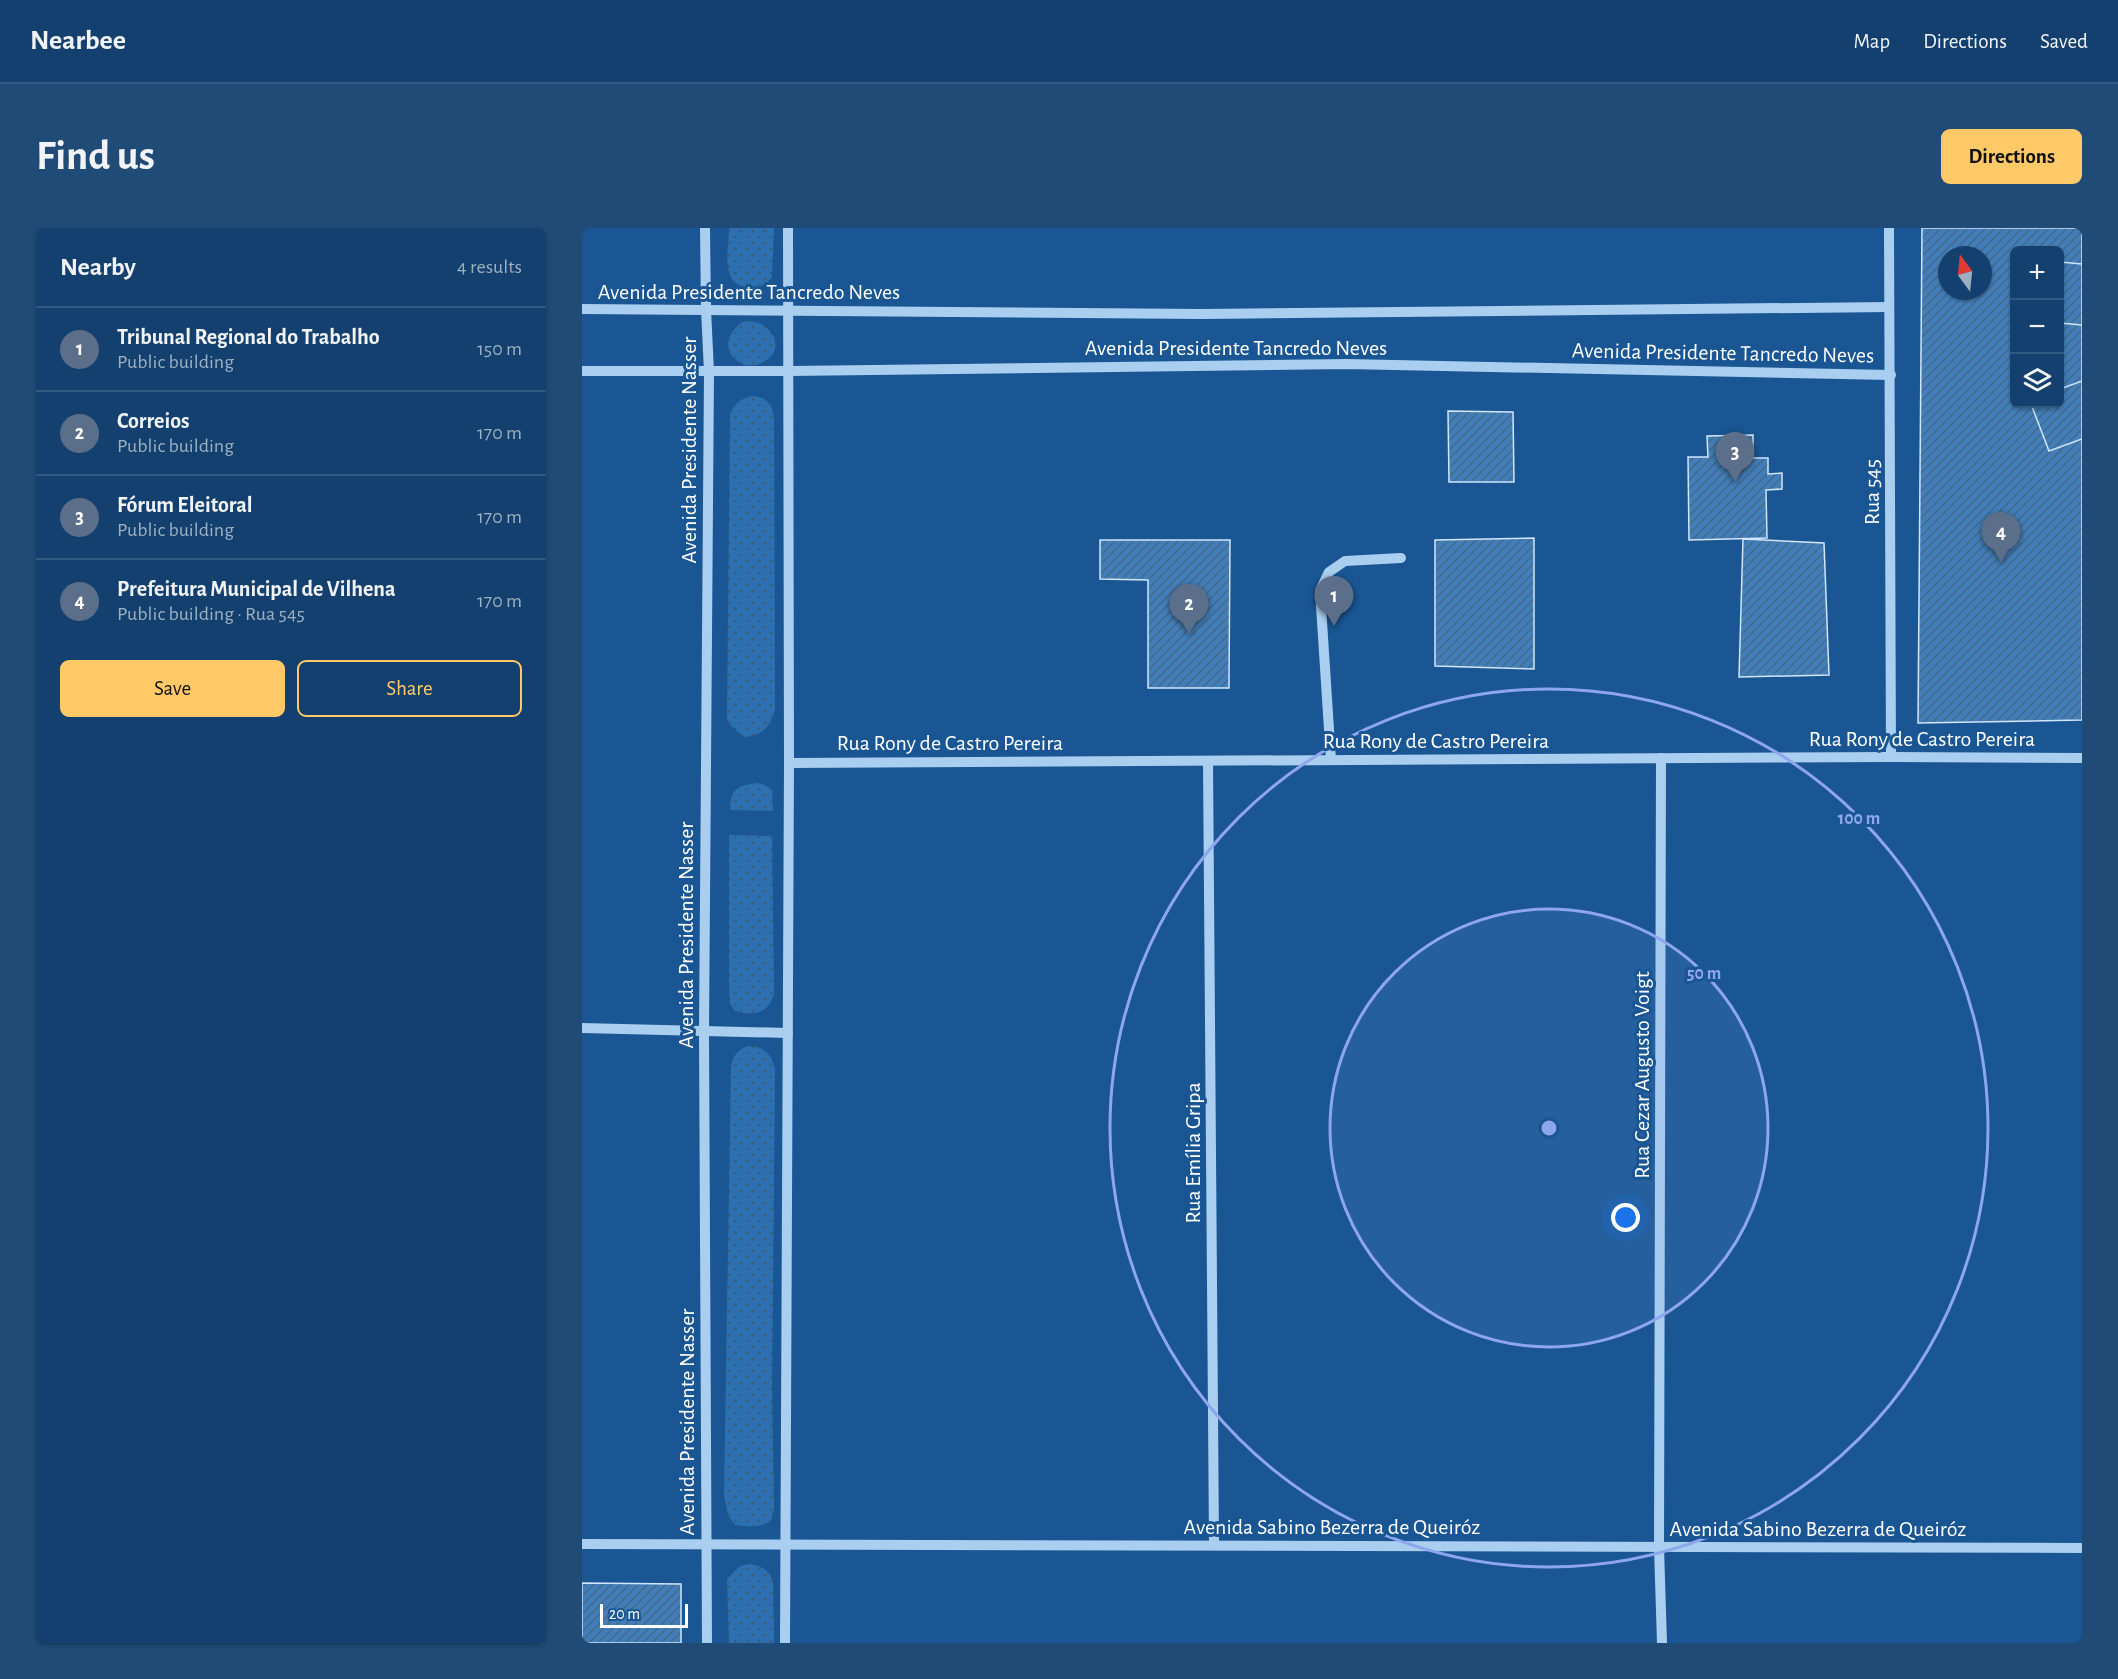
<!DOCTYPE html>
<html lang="en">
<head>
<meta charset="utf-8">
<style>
	:root { --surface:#13406e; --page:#204b76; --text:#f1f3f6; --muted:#9dafc2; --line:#325981; --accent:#ffc968 }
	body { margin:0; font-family:"Alegreya Sans",sans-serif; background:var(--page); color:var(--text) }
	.controls { position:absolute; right:18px; top:18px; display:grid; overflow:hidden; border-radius:9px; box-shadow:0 2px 4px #0004 }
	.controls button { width:54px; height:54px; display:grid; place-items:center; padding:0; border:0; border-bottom:2px solid var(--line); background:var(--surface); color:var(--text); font:30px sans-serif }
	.compass { position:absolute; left:1356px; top:18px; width:54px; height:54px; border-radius:50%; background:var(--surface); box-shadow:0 2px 4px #0004; rotate:345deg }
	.scale { position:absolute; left:18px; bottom:15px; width:88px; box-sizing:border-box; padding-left:6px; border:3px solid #fff; border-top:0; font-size:16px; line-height:21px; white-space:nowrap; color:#fff; -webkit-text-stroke:4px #195693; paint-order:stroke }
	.you { position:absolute; left:1044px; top:990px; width:21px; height:21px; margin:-15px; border:4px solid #fff; border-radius:50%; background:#1a73e8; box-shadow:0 0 0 9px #1a73e833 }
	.badge { display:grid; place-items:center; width:39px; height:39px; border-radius:50%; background:var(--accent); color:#fff; font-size:20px; font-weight:700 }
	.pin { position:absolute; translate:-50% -50px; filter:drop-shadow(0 2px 3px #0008) }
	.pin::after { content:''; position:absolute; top:32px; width:21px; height:18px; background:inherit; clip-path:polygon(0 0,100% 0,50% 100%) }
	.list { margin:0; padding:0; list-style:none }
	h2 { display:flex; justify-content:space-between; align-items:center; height:78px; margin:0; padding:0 24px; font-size:26px }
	h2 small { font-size:20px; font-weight:400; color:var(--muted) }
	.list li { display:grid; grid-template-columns:39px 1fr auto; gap:18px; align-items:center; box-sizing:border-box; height:84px; padding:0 24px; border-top:2px solid var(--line) }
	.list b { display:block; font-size:22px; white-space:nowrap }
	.list p { margin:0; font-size:20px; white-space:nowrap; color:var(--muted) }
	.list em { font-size:20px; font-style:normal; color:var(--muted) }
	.actions { display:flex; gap:12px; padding:18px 24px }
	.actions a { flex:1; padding:14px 0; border:2px solid var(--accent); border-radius:9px; text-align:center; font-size:21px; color:var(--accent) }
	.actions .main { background:var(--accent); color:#111 }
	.icon { flex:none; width:33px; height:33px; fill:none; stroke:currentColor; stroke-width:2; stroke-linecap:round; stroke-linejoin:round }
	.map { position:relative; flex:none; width:1500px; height:1415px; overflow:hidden; border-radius:9px }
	header { display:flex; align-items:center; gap:36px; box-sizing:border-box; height:84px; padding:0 30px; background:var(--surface); border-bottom:2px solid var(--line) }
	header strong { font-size:28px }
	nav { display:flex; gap:33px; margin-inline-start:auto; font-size:21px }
	.intro { display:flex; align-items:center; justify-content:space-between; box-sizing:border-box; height:144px; padding:0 36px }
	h1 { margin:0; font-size:42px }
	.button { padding:15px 27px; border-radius:9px; background:var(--accent); color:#111; font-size:21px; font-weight:700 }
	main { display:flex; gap:36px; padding:0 36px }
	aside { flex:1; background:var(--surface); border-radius:9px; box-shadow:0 2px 4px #0004 }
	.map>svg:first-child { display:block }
	.grass { fill:url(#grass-dots) }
	.building { fill:url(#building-hatch); stroke:#d0e6fb; stroke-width:1.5; fill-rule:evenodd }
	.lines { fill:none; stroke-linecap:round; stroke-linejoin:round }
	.minor { stroke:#a9cef0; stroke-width:10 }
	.ring { fill:none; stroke:#8ea6ec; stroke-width:3 }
	.labels { text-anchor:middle; stroke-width:6; stroke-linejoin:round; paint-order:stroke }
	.street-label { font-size:22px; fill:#fff; stroke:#195693 }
	.centre { fill:#8ea6ec; stroke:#195693; stroke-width:3 }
	.ring-label { font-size:18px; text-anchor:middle; font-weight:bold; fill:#8ea6ec; stroke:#195693; stroke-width:6; stroke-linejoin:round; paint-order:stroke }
</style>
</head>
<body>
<header>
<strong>Nearbee</strong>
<nav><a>Map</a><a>Directions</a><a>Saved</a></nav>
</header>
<div class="intro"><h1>Find us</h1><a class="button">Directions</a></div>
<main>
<aside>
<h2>Nearby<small>4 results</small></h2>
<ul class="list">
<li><span class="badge" style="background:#5c6f8a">1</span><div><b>Tribunal Regional do Trabalho</b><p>Public building</p></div><em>150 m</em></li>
<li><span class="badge" style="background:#5c6f8a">2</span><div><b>Correios</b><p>Public building</p></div><em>170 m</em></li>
<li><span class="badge" style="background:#5c6f8a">3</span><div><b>Fórum Eleitoral</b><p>Public building</p></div><em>170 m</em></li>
<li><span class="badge" style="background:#5c6f8a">4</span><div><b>Prefeitura Municipal de Vilhena</b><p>Public building · Rua 545</p></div><em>170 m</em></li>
</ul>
<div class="actions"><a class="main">Save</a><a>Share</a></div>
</aside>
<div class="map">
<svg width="1500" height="1415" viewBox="0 0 1500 1415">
	<defs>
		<pattern id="grass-dots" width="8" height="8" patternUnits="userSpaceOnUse" patternTransform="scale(1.5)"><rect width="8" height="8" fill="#2c70b1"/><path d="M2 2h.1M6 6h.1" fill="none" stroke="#3f5a74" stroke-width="1.8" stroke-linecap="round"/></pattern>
		<pattern id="building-hatch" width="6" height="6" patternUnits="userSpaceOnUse" patternTransform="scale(1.5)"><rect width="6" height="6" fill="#427fba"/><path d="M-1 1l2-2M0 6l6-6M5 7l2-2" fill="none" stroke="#466888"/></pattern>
	</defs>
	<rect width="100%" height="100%" fill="#195693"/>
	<g class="grass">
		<path d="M147 0H192L190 49C184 57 176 62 166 60 137 55 147 22 147 0Z"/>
		<path d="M163 93C195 92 207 129 173 137 165 139 158 136 152 130 139 117 150 99 163 93Z"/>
		<path d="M170 168C185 169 191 177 192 191L193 481C189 498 180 508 162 509L148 497 145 490 148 186C153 175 158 171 170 168Z"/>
		<path d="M175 555 183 557 190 562 191 583 148 582C148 561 155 558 175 555Z"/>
		<path d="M147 607 190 608 192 766C186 786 172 788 153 783L148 776 147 763Z"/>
		<path d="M166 818C183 819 190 826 193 842L190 1161 192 1280 189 1293C177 1300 166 1299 153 1297L146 1287 142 1267 149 837C152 826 156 822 166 818Z"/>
		<path d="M168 1336C179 1338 188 1342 191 1354L192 1415H147L145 1351 158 1338Z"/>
	</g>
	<g class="building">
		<path d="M1340 0H1500V492L1336 495ZM1432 22H1478V176H1432ZM1365 27H1401V63H1365Z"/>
		<polygon points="1478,34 1500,36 1500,97 1478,95"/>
		<polygon points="1500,153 1500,211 1467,223 1449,176 1478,176 1478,161"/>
		<polygon points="866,183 931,184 932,254 867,254"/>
		<polygon points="1171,207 1171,230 1186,230 1186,246 1200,245 1200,261 1184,262 1185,310 1107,312 1106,229 1126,229 1125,208"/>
		<polygon points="952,310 952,441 853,438 853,312"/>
		<polygon points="1161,311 1242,315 1247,447 1157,449"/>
		<polygon points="518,312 648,312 647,460 566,460 566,352 518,351"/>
		<polygon points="0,1355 99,1356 99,1415 0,1415"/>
	</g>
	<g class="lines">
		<g class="minor">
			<polyline points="123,0 124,81 127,144 122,803 125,1415"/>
			<polyline points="1307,0 1309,529"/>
			<polyline points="0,81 621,86 1307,79"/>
			<polyline points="0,143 208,143 764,136 1309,147"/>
			<polyline points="1079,530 1077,1320 1080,1415"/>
			<polyline points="749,532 738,363 747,344 763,333 819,330"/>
			<polyline points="626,533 632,1317"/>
			<polyline points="207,535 1309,529 1500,530"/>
			<polyline points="0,800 206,805"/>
			<polyline points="0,1316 1500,1320"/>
			<polyline points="203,1415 207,535 206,0"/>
		</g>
	</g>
	<circle cx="967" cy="900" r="219" fill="#8ea6ec" fill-opacity=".12"/>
	<g class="ring">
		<circle cx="967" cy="900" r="219"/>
		<circle cx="967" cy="900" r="439"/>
	</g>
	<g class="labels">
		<g class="street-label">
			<text x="167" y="71">Avenida Presidente Tancredo Neves</text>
			<text x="654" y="127">Avenida Presidente Tancredo Neves</text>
			<text transform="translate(1141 124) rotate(1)" y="8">Avenida Presidente Tancredo Neves</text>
			<text transform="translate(106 222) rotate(-90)" y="8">Avenida Presidente Nasser</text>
			<text transform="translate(1289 264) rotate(-90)" y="8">Rua 545</text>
			<text x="1340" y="518">Rua Rony de Castro Pereira</text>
			<text x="854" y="520">Rua Rony de Castro Pereira</text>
			<text x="368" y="522">Rua Rony de Castro Pereira</text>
			<text transform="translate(103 707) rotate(-90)" y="8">Avenida Presidente Nasser</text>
			<text transform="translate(1059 847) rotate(-90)" y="8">Rua Cezar Augusto Voigt</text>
			<text transform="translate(610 925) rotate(-90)" y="8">Rua Emília Gripa</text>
			<text transform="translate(104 1194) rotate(-90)" y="8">Avenida Presidente Nasser</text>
			<text x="750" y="1306">Avenida Sabino Bezerra de Queiróz</text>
			<text x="1236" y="1308">Avenida Sabino Bezerra de Queiróz</text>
		</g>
	</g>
	<circle cx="967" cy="900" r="9" class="centre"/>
	<g class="ring-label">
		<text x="1277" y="596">100 m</text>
		<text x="1122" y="751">50 m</text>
	</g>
</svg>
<div class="controls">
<button>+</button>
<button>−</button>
<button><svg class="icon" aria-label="layers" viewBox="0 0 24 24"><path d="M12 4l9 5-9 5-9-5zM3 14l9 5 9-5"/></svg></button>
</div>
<svg class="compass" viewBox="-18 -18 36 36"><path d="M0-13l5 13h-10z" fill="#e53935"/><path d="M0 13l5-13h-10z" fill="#9dafc2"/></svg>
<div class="scale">20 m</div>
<div class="you"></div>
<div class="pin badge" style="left:752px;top:398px;background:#5c6f8a">1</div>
<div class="pin badge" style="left:607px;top:406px;background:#5c6f8a">2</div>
<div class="pin badge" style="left:1153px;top:254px;background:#5c6f8a">3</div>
<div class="pin badge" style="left:1419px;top:334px;background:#5c6f8a">4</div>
</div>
</main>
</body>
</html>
